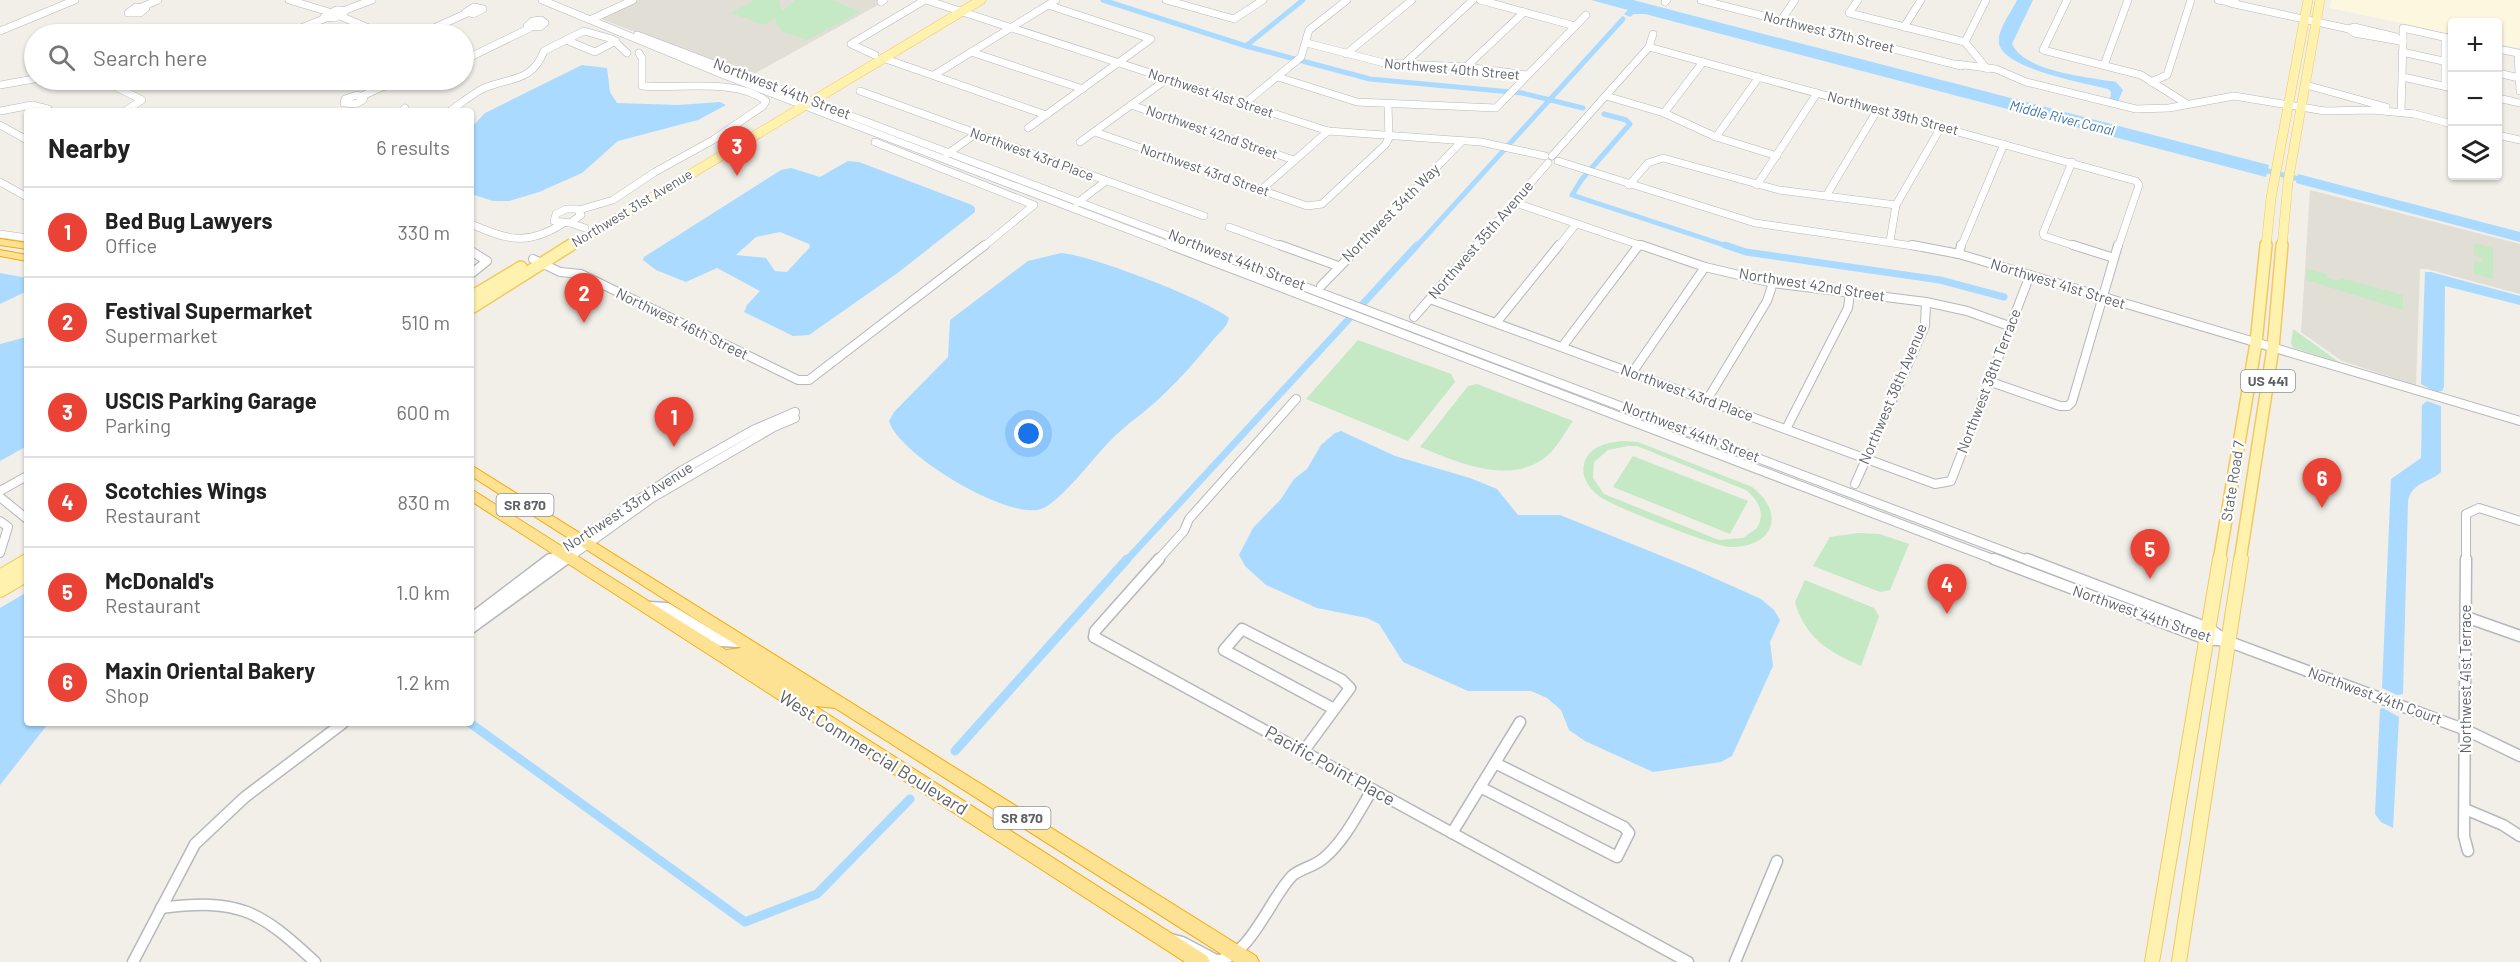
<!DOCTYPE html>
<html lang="en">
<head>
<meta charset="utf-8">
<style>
	:root { --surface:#fff; --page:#f6f6f6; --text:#222; --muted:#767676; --line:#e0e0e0; --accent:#ea4335 }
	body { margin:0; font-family:Barlow,sans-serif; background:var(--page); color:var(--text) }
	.controls { position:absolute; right:18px; top:18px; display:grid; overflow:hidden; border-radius:6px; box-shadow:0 2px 4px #0004 }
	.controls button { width:54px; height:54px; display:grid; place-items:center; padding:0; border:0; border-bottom:2px solid var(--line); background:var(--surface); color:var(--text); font:30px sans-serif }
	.you { position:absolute; left:1029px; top:434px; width:21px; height:21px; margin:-15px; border:4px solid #fff; border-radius:50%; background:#1a73e8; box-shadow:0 0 0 9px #1a73e833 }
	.badge { display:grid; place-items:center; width:39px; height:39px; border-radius:50%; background:var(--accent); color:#fff; font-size:20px; font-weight:700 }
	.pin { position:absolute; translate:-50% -50px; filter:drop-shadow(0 2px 3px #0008) }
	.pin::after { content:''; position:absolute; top:32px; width:21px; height:18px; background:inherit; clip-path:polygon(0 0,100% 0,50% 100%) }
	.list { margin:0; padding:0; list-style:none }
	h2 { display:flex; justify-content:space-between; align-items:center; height:78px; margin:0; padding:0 24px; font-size:26px }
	h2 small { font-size:20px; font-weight:400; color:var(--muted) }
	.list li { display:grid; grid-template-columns:39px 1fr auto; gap:18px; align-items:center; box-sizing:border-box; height:90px; padding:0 24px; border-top:2px solid var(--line) }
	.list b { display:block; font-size:22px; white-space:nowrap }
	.list p { margin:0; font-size:20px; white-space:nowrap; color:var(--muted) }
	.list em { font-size:20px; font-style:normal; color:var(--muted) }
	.icon { flex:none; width:33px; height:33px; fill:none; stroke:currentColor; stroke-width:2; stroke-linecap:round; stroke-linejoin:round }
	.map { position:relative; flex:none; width:2520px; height:962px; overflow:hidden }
	.search { position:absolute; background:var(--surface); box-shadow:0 2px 4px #0004; left:24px; top:24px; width:450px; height:66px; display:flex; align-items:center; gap:15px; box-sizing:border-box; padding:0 21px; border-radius:33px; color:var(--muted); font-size:22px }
	.panel { position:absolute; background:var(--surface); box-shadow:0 2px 4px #0004; left:24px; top:108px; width:450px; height:618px; border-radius:6px }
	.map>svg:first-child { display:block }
	.commercial { fill:#fef7e0 }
	.education { fill:#e1ded6 }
	.green { fill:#c5e8c5; fill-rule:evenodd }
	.water { fill:#aadaff; fill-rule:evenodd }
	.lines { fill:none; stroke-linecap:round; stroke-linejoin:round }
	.canal-far2 { stroke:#aadaff; stroke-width:5 }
	.canal-far1 { stroke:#aadaff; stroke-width:7 }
	.canal { stroke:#aadaff; stroke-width:9 }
	.minor-far2-casing { stroke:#b5b8bc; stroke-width:8 }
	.minor-far1-casing { stroke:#b5b8bc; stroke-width:10 }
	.minor-casing { stroke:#b5b8bc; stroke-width:13 }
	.major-far2-casing { stroke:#f2c960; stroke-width:10 }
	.major-far1-casing { stroke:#f2c960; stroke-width:14 }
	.major-casing { stroke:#f2c960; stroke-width:16 }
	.highway-casing { stroke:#f9ab00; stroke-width:2 }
	.minor-far2 { stroke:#fff; stroke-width:7 }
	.minor-far1 { stroke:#fff; stroke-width:8 }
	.minor { stroke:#fff; stroke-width:10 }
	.major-far2 { stroke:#fff2af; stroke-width:9 }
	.major-far1 { stroke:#fff2af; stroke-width:11 }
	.major { stroke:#fff2af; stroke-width:14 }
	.highway { fill:#fde293; fill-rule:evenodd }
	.labels { text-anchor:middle; stroke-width:4.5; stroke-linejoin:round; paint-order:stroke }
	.far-street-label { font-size:14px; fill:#5f6368; stroke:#fff }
	.far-water-label { font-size:14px; font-style:italic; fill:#4174aa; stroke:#fff }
	.shield { fill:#fff; stroke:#8f9295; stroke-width:1.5 }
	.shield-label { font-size:14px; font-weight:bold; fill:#5f6368 }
	.street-label { font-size:15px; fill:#5f6368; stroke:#fff }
	.near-street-label { font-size:18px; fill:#5f6368; stroke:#fff }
</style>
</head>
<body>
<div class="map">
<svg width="2520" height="962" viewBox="0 0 2520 962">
	<rect width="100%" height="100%" fill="#f1efe8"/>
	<polygon class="commercial" points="2331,0 2520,0 2520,48 2498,44 2498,22 2452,22 2452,34 2330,8"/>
	<g class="education">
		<polygon points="638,0 887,0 752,75 603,20 603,17"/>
		<polygon points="2310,190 2520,244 2520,294 2427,269 2420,269 2416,385 2342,361 2301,332"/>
	</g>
	<g class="green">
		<polygon points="754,0 779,0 782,11 795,0 832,0 860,12 807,40 783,32 776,24 776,18 764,25 731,13"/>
		<polygon points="2474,243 2493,248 2493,279 2474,274 2474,261 2482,262 2482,258 2474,255"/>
		<polygon points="2307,269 2327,274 2327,278 2339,281 2340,278 2403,295 2403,310 2306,280"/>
		<polygon points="2293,329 2339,362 2294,348 2291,344"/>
		<polygon points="1358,340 1451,374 1455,382 1408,441 1306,399"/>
		<path d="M1477 384 1573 421C1565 432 1558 446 1548 455 1512 487 1457 462 1420 447L1468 386Z"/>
		<path d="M1624 441 1638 442 1752 487C1786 513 1774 548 1730 547 1714 546 1611 506 1599 496 1589 488 1581 477 1584 464 1588 446 1609 442 1624 441ZM1628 446H1637L1746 490C1758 500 1766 513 1757 528L1743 538 1719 540 1604 494 1593 478 1594 462 1608 450Z"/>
		<polygon points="1633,456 1748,501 1730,534 1613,487"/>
		<polygon points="1858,533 1880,534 1909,544 1890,590 1880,592 1813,566 1830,537"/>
		<path d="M1805 580 1874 608 1879 616 1861 666C1829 652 1805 638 1795 602Z"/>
	</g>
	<g class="water">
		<polygon points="1591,0 1633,0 2269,165 2266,177 1645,14 1634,14 1630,17 1624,14 1628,10"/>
		<path d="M2017 0H2033L2012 44C2025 72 2088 77 2116 82L2123 90 2118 101H2110L2111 92 2108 89C2085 83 2003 69 1999 43 1997 30 2012 11 2017 0Z"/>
		<polygon points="582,65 607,68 610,92 617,103 678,105 720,102 726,105 698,120 618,141 582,173 539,192 509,201 493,201 471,194 471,128 485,113"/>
		<path d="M848 161 859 162 972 205 975 208V212L899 272 809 335 793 336 744 312 747 305 760 291 717 268 686 282 656 270 643 260 644 257 781 170 791 168 820 177ZM780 232 809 244 810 247 787 272 775 271 766 258 736 255 756 237Z"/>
		<polygon points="2298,174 2520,232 2520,242 2296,183"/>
		<path d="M1061 253C1088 254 1208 300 1229 318 1228 326 1219 333 1213 340 1198 358 1182 377 1164 394 1147 411 1125 425 1109 442 1094 457 1060 503 1041 509 1007 520 898 454 889 421L894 412 948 357 950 320 1028 261Z"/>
		<polygon points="2425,272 2431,272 2520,296 2520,305 2445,286 2444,387 2442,391 2436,392 2421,384"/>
		<polygon points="0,273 27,278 27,291 0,304"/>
		<polygon points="27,337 27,446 0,461 0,344"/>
		<path d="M2427 401 2441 406V472C2429 483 2412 482 2408 501L2403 694 2397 695 2382 688 2391 479 2421 458 2422 405Z"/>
		<polygon points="1341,431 1395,456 1470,478 1497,489 1518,515 1560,515 1694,569 1761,599 1774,610 1780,620 1770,642 1773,666 1732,756 1721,762 1653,772 1585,741 1569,730 1561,710 1547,698 1531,691 1468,691 1403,662 1379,624 1367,618 1317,608 1266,585 1245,566 1239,555 1253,528 1281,499 1294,479 1307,469 1321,445 1335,433"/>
		<polygon points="27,592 27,723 47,725 0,785 0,608"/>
		<polygon points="2383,708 2399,717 2393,828 2381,822 2375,814 2380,709"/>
	</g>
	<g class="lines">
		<g class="canal-far2">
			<polyline points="1103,0 1246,46"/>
			<polyline points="1303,0 1246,46 1370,79 1522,93 1583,108"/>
			<polyline points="1604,114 1626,120 1630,124 1582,179 1572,195 1730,247"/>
			<polyline points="2260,169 2307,181"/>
			<polyline points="1416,247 1623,19"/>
		</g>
		<g class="canal-far1">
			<polyline points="1725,245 1746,252 1940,280 2004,297"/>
			<polyline points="1126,561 1417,245"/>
		</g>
		<g class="canal">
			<polyline points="470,723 745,922 817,894 910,799"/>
			<polyline points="955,751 1127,559"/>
		</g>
		<g class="minor-far2-casing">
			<g id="minor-far2">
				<polyline points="289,0 329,12"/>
				<polyline points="542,0 724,75 1174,247"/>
				<polyline points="926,0 1328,131 1481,142 1545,156"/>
				<polyline points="1166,0 1234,19 1263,0"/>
				<polyline points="1480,0 1575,26"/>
				<polyline points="1701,0 1961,66"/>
				<polyline points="1858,0 1849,13 1965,42"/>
				<polyline points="1986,0 1965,42 1987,69"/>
				<polyline points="2067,0 2043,50 2141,75 2187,104"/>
				<polyline points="2218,0 2236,3"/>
				<polyline points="881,2 884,0"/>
				<polyline points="1665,2 1667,0"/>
				<polyline points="2230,3 2349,29"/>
				<polygon points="136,7 146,8 140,13 128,13"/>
				<polyline points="142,7 158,0"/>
				<polygon points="474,7 483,9 473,14 466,12"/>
				<polygon points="336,10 342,10 344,13 334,18 324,17"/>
				<polyline points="343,11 372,0"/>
				<polyline points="340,16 383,34"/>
				<polyline points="592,19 633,0"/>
				<polygon points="541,20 545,23 540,27 527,26 533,21"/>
				<polyline points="1781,20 1795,0"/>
				<polyline points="1904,27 1921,0"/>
				<polygon points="2354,27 2396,37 2400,41 2354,33 2349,29"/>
				<polyline points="0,31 75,0"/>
				<polyline points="286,34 326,18"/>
				<polyline points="421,34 467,13"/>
				<polyline points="637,35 1198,247"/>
				<polyline points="2445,37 2445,86"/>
				<polyline points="566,40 595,52 616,41"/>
				<polyline points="2400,41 2403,41 2403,28 2452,39"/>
				<polyline points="1307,43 1384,63 1466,67 1527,75"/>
				<polyline points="1649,47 2136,181 2139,185 2118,247"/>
				<polyline points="2498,49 2518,53 2520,91"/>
				<polyline points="971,52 1083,89"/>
				<polyline points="2402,52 2452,63"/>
				<polyline points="1346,54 1412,0"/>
				<polyline points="875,55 851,44 925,0"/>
				<polyline points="883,58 1046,115"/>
				<polyline points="464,60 530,28"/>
				<polyline points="1956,64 1996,69 2026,82 2136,109 2169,108 2234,96 2325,111 2372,110 2415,114"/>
				<polyline points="2104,65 2128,0"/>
				<polyline points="1402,66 1473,0"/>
				<polyline points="1466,67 1524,12"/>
				<polyline points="2498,73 2519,78"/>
				<polyline points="934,75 1056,0"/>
				<polyline points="1278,77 1357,102 1496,108 1586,15"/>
				<polyline points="2403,77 2452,88"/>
				<polyline points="102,80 142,100 125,111"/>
				<polyline points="2151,82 2167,75 2191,0"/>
				<polyline points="0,85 34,79"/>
				<polyline points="2306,85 2386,107"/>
				<polyline points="860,91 1204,216"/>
				<polygon points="357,95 364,97 363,100 355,104 344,103 345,99"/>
				<polyline points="362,96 382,87 414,80"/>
				<polyline points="1606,96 1664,113 1716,137 1777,156"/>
				<polyline points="2498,98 2520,103"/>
				<polyline points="1244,104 1301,57 1309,30 1347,0"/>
				<polyline points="1131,105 1294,160"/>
				<polyline points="0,111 32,105 48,109"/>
				<polyline points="402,111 405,108"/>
				<path d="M450 111C460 104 471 95 482 89 509 77 532 83 544 51L584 31 612 39 627 53"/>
				<polyline points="2401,111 2403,41"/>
				<polyline points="1664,113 1703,62"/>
				<polyline points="2411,113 2452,124"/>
				<polyline points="0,125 27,140"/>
				<polyline points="1028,128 1151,39 1048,5"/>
				<polyline points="1095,132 1307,206 1322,204 1385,145 1389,138 1388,104"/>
				<polyline points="2498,135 2520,140"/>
				<polyline points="1716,137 1759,77"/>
				<polyline points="875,142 1034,205 983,247"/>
				<polyline points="1080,142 1167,79"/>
				<polyline points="947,154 977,133"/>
				<polyline points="1552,156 1649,47 1653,34"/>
				<polyline points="1558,161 1755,223 1920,247"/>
				<polyline points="2072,162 2043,233 2044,236 2078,247"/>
				<polyline points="0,182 27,197"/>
				<polyline points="1629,185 1648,163 1663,158 1779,190 1896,205"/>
				<polyline points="1757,185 1817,93"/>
				<polyline points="1261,190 1328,131"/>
				<polyline points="1826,196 1878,109"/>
				<polyline points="1513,202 1645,247"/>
				<polyline points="1077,203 1106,181"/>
				<polygon points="566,209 577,209 581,215 570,223 554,221 556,214"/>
				<path d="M579 210 613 200 655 172 713 140 763 106 766 101C737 78 680 89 642 86V58L639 53"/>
				<polyline points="570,223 585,228"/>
				<path d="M471 224C507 240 527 246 562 224"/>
				<polyline points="1229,227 1284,247"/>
				<polyline points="0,234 27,238"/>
				<polyline points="1890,241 1896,205 1941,127"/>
				<polyline points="1359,247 1462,141"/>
				<polyline points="1475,247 1548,163"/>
				<polyline points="1558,247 1576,224"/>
				<polyline points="1961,247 2004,144"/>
			</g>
		</g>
		<g class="minor-far1-casing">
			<g id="minor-far1">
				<polyline points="1170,245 1998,561"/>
				<polyline points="1194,245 2030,561"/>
				<polyline points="1280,245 1338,266"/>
				<polyline points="1641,245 1705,267 1773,283 1926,302 1967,311 2009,326"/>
				<polyline points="1912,245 1959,254 2520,421"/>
				<polyline points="2073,245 2114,258"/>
				<polyline points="471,251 487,261 471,274"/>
				<polyline points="1959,254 1961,245"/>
				<polyline points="533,259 560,272 581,274 798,380 809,380 985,245"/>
				<polyline points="1321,286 1361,245"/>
				<polyline points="1430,299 1935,484 1951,481 2030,275"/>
				<polyline points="1414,317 1477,245"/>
				<polyline points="1496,323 1559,245"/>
				<polyline points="1562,347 1639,245"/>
				<polyline points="1632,373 1705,267"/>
				<polyline points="1991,382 2060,406 2068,406 2072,402 2118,245"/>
				<polyline points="1707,400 1767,301 1773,283"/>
				<polyline points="1786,429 1848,308 1850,293"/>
				<polyline points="1855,484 1925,326 1926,302"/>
				<polyline points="0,491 27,476"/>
				<polyline points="0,497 27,519"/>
				<polyline points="0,521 8,527 0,553"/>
				<polyline points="548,561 681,471 753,430 795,412"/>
				<polyline points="564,561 652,498 774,427 795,418"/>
				<polyline points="1157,561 1184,531 1189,519 1296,399"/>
				<polyline points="2466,561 2466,514 2479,508 2520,521"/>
			</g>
		</g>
		<g class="minor-casing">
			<g id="minor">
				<polyline points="1159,559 1095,631 1094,637 1688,962"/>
				<polyline points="1994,559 2206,639 2227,641 2466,730 2520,756"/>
				<polyline points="2027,559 2208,628 2227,641"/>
				<polyline points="2466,559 2464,836 2468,851"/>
				<polyline points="649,607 667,608 721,641 740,642"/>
				<polyline points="2466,617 2520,636"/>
				<polyline points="471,619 550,559"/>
				<polyline points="471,628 566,559"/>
				<polyline points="1303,752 1350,688 1342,680 1242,629 1224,650 1334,709"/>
				<polyline points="1480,787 1617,857 1629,833 1624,827 1495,763"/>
				<polyline points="2465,809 2503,825 2520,836"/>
				<polyline points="1452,833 1520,722"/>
				<path d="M161 908C239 898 259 910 315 962"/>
				<path d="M1167 938 1182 942 1216 960C1248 961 1271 897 1292 876 1301 868 1314 867 1324 858 1345 840 1358 813 1372 790"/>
				<polyline points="133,962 195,844 245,797 343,723"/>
				<polyline points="1735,962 1777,861"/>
			</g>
		</g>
		<g class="major-far2-casing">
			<g id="major-far2">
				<polyline points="569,247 981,0"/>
				<polyline points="2266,247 2271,198 2308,0"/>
				<polyline points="2282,247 2288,182 2320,0"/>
			</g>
		</g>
		<g class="major-far1-casing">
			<g id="major-far1">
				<polyline points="471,297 521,267"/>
				<polyline points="471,308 571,245"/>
				<polyline points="2219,561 2256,343 2266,245"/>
				<polyline points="2240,561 2273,348 2282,245"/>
			</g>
		</g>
		<g class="major-casing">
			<g id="major">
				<polyline points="0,577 27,561"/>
				<polyline points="0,590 27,574"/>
				<polyline points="2152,962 2220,559"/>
				<polyline points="2179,962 2241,559"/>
			</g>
		</g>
		<g class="highway-casing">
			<g id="highway">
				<polygon points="0,239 27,243 27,249 0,245"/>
				<polygon points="0,250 27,255 27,261 0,256"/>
				<polygon points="471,465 1256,956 1259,962 1234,962 835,708 815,706 1207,956 1210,962 1185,962 471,501 471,489 726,650 741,648 471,476"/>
			</g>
		</g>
		<use href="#minor-far2" class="minor-far2"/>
		<use href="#minor-far1" class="minor-far1"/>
		<use href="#minor" class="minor"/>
		<use href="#major-far2" class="major-far2"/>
		<use href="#major-far1" class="major-far1"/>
		<use href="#major" class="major"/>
		<use href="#highway" class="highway"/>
	</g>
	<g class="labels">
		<g class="far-street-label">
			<text transform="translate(1829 32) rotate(14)" y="5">Northwest 37th Street</text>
			<text transform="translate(1452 69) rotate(5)" y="5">Northwest 40th Street</text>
			<text transform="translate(1211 93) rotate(18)" y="5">Northwest 41st Street</text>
			<text transform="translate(1893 113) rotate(15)" y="5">Northwest 39th Street</text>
			<text transform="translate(1212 132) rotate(19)" y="5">Northwest 42nd Street</text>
			<text transform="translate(1032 154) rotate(20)" y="5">Northwest 43rd Place</text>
			<text transform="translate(1205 170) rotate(19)" y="5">Northwest 43rd Street</text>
			<text transform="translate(632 208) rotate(-31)" y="5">Northwest 31st Avenue</text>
		</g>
		<g class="far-water-label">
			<text transform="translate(2062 118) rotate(14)" y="5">Middle River Canal</text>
		</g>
		<g class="shield">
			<rect x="2241" y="370" width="54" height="22" rx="4.5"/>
			<rect x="496.5" y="494" width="57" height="22" rx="4.5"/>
			<rect x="993.5" y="807" width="57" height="22" rx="4.5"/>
		</g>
		<g class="shield-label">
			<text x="2268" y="386">US 441</text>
			<text x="525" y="510">SR 870</text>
			<text x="1022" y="823">SR 870</text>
		</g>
		<g class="street-label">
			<text transform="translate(782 89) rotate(21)" y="5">Northwest 44th Street</text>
			<text transform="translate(1391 213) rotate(-45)" y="5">Northwest 34th Way</text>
			<text transform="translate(1481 240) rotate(-49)" y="5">Northwest 35th Avenue</text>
			<text transform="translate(1237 260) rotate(21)" y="5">Northwest 44th Street</text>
			<text transform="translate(2058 284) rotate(17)" y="5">Northwest 41st Street</text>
			<text transform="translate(1812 285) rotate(9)" y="5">Northwest 42nd Street</text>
			<text transform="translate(682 324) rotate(26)" y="5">Northwest 46th Street</text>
			<text transform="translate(1989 381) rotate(-69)" y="5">Northwest 38th Terrace</text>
			<text transform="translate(1687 393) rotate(20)" y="5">Northwest 43rd Place</text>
			<text transform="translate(1893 394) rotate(-67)" y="5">Northwest 38th Avenue</text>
			<text transform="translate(1691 432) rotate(21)" y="5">Northwest 44th Street</text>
			<text transform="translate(2233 481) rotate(-81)" y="5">State Road 7</text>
			<text transform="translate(628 507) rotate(-33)" y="5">Northwest 33rd Avenue</text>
			<text transform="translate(2142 614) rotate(19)" y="5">Northwest 44th Street</text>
			<text transform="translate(2466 679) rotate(-90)" y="5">Northwest 41st Terrace</text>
			<text transform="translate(2375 696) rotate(20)" y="5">Northwest 44th Court</text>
		</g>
		<g class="near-street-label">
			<text transform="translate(873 753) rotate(32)" y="6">West Commercial Boulevard</text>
			<text transform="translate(1330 766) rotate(29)" y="6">Pacific Point Place</text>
		</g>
	</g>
</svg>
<div class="controls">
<button>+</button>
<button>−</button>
<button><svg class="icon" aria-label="layers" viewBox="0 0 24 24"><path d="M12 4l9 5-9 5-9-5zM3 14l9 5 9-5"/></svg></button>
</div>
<div class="you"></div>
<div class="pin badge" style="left:674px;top:447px">1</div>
<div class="pin badge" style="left:584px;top:323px">2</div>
<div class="pin badge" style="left:737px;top:176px">3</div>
<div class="pin badge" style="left:1947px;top:614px">4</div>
<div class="pin badge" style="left:2150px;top:579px">5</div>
<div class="pin badge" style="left:2322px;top:508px">6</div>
<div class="search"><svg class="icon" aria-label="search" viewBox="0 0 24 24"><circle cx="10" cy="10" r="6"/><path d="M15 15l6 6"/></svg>Search here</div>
<section class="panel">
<h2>Nearby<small>6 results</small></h2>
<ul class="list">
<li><span class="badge">1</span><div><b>Bed Bug Lawyers</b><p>Office</p></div><em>330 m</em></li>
<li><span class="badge">2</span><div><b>Festival Supermarket</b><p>Supermarket</p></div><em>510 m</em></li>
<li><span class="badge">3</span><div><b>USCIS Parking Garage</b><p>Parking</p></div><em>600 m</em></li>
<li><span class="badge">4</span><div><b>Scotchies Wings</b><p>Restaurant</p></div><em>830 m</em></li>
<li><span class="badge">5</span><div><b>McDonald's</b><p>Restaurant</p></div><em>1.0 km</em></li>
<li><span class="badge">6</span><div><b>Maxin Oriental Bakery</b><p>Shop</p></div><em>1.2 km</em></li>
</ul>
</section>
</div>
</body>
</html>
